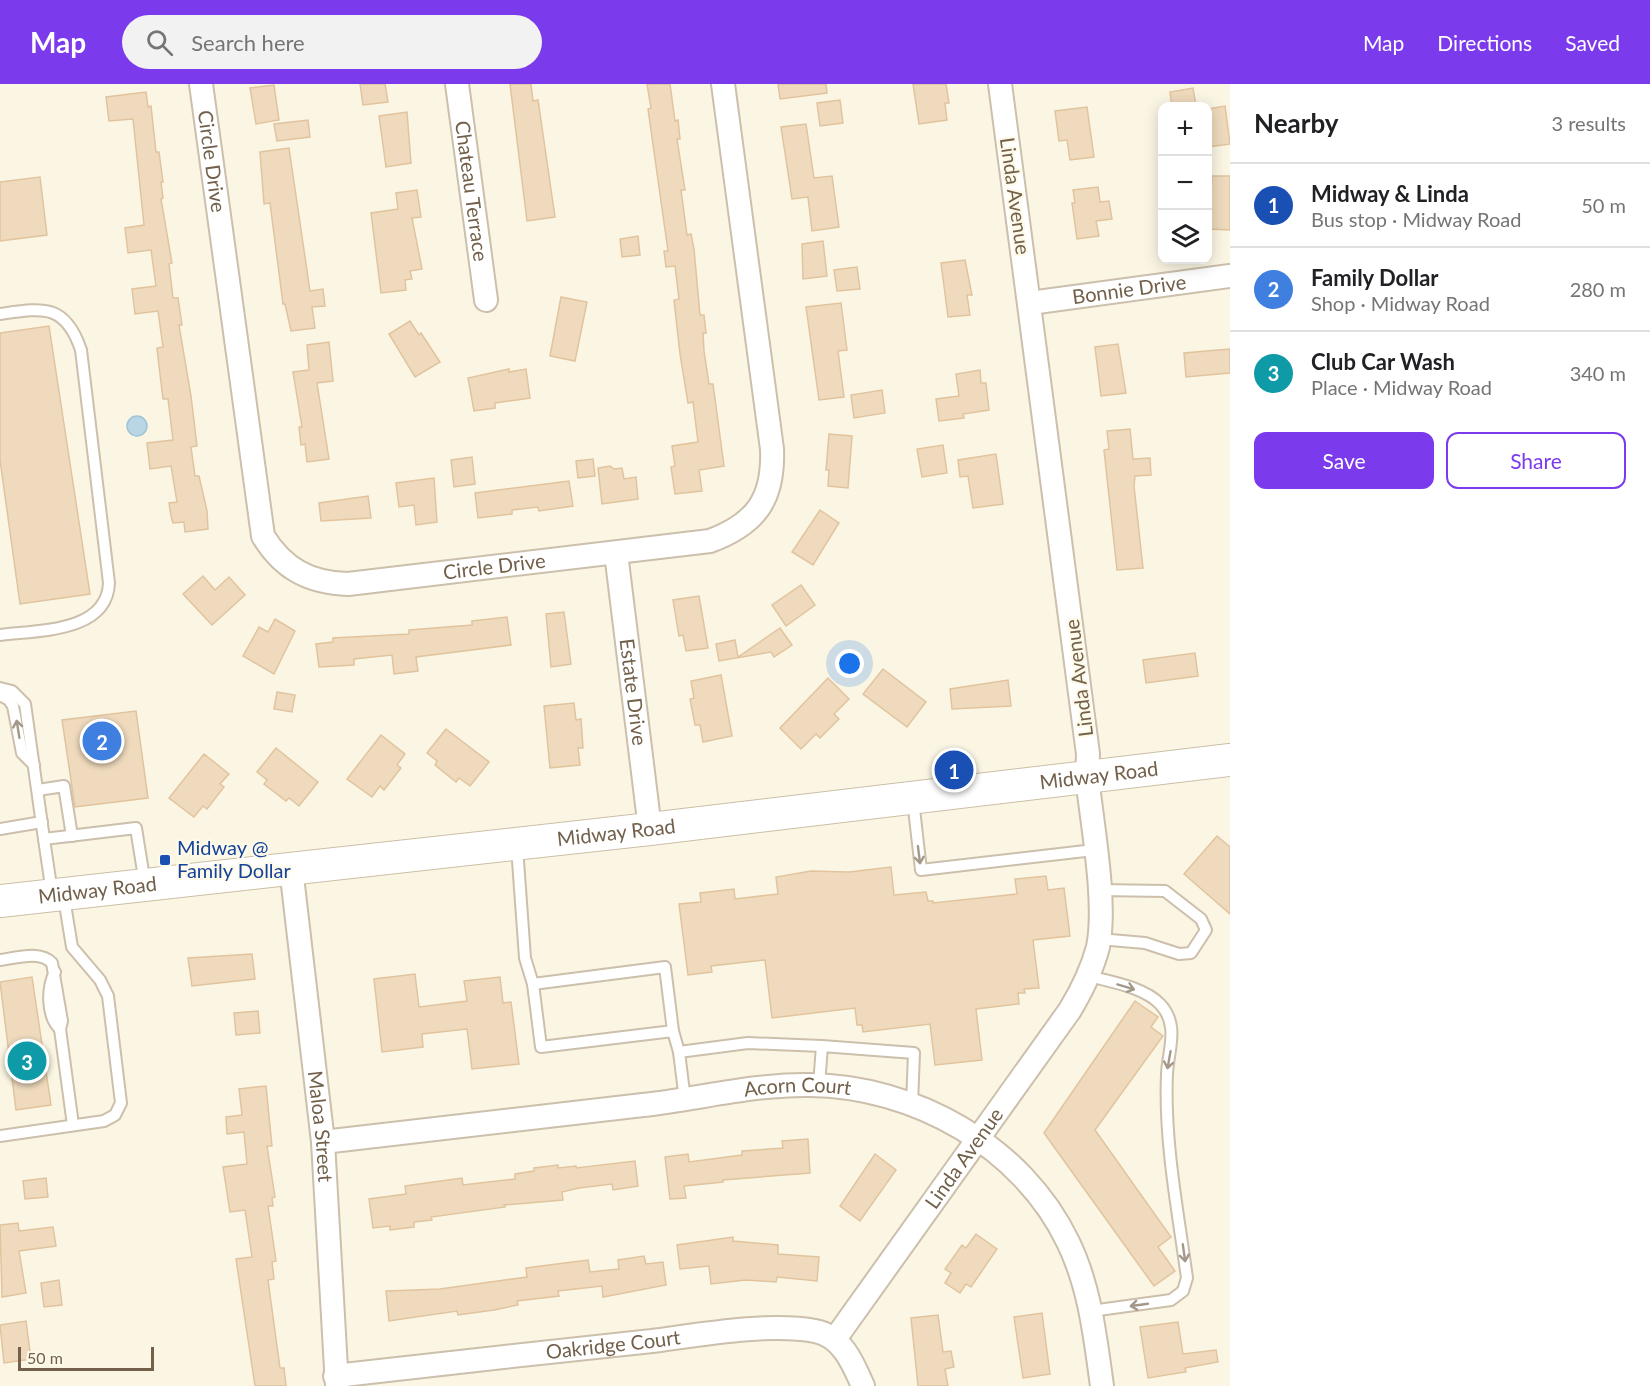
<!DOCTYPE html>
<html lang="en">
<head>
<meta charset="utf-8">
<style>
	:root { --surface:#fff; --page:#f2f2f2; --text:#202124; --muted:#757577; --line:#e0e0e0; --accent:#7c3aed }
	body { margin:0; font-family:Lato,sans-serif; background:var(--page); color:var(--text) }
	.controls { position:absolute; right:18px; top:18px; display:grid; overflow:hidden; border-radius:12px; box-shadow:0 3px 15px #0003 }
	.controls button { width:54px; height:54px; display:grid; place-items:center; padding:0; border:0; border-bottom:2px solid var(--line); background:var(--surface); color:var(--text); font:30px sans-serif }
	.scale { position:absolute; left:18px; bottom:15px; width:136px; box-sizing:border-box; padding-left:6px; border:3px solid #72604b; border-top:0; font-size:16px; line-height:21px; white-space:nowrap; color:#72604b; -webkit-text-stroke:4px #fefaea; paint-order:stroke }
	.you { position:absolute; left:850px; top:580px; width:21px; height:21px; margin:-15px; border:4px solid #fff; border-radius:50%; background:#1a73e8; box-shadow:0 0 0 9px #1a73e833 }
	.badge { display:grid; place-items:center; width:39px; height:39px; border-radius:50%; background:var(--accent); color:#fff; font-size:20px; font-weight:700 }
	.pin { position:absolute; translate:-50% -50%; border:3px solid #fff; box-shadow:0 2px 6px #0006 }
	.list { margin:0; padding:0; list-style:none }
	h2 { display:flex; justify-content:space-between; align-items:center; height:78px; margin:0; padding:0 24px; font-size:26px }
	h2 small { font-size:20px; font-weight:400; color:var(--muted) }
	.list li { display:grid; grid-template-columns:39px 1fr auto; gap:18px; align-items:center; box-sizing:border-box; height:84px; padding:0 24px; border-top:2px solid var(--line) }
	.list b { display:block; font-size:22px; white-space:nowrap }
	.list p { margin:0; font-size:20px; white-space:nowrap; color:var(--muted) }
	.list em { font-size:20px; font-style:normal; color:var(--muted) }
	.actions { display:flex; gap:12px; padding:18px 24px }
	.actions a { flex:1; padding:14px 0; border:2px solid var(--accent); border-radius:12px; text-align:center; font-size:21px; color:var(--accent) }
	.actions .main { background:var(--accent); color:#fff }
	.icon { flex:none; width:33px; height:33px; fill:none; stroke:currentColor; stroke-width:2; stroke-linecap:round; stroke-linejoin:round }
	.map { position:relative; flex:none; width:1230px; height:1302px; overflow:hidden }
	header { display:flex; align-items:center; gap:36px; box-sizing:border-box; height:84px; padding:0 30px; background:var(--accent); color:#fff }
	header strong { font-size:28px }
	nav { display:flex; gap:33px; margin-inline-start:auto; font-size:21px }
	.search { width:420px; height:54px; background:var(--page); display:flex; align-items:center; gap:15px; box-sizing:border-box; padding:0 21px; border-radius:33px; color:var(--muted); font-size:22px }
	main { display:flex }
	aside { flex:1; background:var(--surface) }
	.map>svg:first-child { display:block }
	.water { fill:#b9d6e4; stroke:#a0c3d5; stroke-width:1.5 }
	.building { fill:#efdabd; stroke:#e1c49e; stroke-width:1.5 }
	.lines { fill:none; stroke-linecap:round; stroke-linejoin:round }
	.lane-casing { stroke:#ccbfab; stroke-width:14 }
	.street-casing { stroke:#ccbfab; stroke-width:26 }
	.secondary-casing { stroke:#ccbea6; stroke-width:34 }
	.lane { stroke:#fff; stroke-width:10 }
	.street { stroke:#fff; stroke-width:22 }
	.secondary { stroke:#fff; stroke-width:32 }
	.oneway { stroke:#a3988a }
	.transit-dot { fill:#1a4fb4; stroke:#fefaea; stroke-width:2 }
	.labels { text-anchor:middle; stroke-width:4.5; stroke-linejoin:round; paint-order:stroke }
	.street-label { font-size:20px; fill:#72604b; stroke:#fefaea }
	.transit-label { font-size:20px; fill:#164399; stroke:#fefaea; text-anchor:start }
</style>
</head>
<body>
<header>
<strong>Map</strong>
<div class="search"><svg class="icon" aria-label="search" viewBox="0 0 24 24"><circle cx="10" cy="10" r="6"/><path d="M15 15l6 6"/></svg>Search here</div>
<nav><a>Map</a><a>Directions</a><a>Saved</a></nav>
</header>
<main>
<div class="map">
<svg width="1230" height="1302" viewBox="0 0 1230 1302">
	<rect width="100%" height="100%" fill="#fbf6e4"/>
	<circle class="water" cx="137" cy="342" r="10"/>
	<g class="building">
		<polygon points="360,0 385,0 388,18 363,21"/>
		<polygon points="510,0 531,0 533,17 538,16 555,133 527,137"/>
		<polygon points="647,0 670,0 675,37 678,36 680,55 677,55 685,106 681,106 687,151 691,150 694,165 700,231 704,231 706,249 703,249 704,267 709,300 713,300 724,382 699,386 702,407 675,410 671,383 675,382 672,362 698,358 693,318 688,319 680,270 674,216 679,215 675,182 666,183 664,167 668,167 648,25 651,24"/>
		<polygon points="778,0 826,0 827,9 780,15"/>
		<polygon points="913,0 946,0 949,19 945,19 947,36 919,40"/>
		<polygon points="274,1 279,36 256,40 250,4"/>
		<polygon points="1193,4 1196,22 1172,22 1170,8"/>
		<polygon points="146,8 148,23 151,22 156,68 159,68 163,98 161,98 163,114 161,115 172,179 169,180 173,214 178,214 182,241 179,241 191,312 197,362 191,363 195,392 199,392 207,427 208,445 185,448 184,438 173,439 171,432 169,419 177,418 171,382 150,385 147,359 173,356 168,315 163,315 159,282 157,264 163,263 158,227 135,230 132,205 156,202 151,166 128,169 125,144 144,141 133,35 109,37 106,13"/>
		<polygon points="840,16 843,39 820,42 817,19"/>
		<polygon points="1225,22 1230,60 1208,63 1208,25"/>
		<polygon points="1087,23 1094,73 1070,76 1067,56 1059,57 1055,27"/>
		<polygon points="407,28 411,79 386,83 379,32"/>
		<polygon points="308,36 310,53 277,57 274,40"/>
		<polygon points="806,40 814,94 832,92 839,143 812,147 808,113 792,115 781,43"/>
		<polygon points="289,64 310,207 323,205 325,222 312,223 315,244 291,247 285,220 283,220 270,119 264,120 260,68"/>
		<polygon points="1212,92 1230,92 1230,146 1208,145 1208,109 1211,110"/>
		<polygon points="40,93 47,151 0,157 0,98"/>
		<polygon points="1098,103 1100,118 1109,117 1112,135 1096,137 1099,152 1077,155 1072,119 1075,119 1073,106"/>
		<polygon points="417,106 421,133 412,134 422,185 410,187 412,195 405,196 406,206 381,209 371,129 398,125 396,109"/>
		<polygon points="638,152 640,171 622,173 620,155"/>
		<polygon points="823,157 827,192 803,195 802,160"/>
		<polygon points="965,176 972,211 967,211 970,231 948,233 941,179"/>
		<polygon points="857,183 860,205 837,207 834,186"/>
		<polygon points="561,213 587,218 575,277 550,272"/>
		<polygon points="841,219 847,266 838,267 844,313 819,316 806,223"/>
		<polygon points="410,237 419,251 421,249 440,278 415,293 389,250"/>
		<polygon points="49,242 90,510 20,520 0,376 0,249"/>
		<polygon points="329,258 333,297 317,299 329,375 307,378 305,360 301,361 299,343 302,343 293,288 309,286 307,261"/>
		<polygon points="1118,260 1126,309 1101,312 1095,263"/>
		<polygon points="1230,265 1230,289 1186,293 1184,269"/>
		<polygon points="509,285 509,288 526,285 530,314 495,319 495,324 474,327 468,294"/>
		<polygon points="980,286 981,299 986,299 989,326 963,330 964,334 939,337 936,315 959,312 956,290"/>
		<polygon points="882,306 885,329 854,334 851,311"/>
		<polygon points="1130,345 1133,375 1150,374 1151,391 1135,392 1134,402 1143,484 1117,486 1104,366 1109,365 1107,347"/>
		<polygon points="829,350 852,352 848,404 828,402 829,386 826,386"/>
		<polygon points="943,361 947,389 922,393 917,365"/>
		<polygon points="996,370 1003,420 973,424 968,392 960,393 958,376"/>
		<polygon points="472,373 475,400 454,403 451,376"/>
		<polygon points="593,375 595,392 578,394 576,377"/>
		<polygon points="610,382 614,385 622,384 624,395 636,393 638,415 602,420 598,384"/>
		<polygon points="434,394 437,438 416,441 414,421 399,423 396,399"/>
		<polygon points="569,397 573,422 539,427 538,423 512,426 512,430 478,434 475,409"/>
		<polygon points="368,412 371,434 321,437 319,419"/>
		<polygon points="820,426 839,439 813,481 792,468"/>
		<polygon points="203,492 215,506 229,493 245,511 212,541 183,510"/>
		<polygon points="801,501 815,521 786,542 772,521"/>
		<polygon points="699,512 708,564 686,567 683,551 679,552 673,516"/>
		<polygon points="564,528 571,580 551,583 546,530"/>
		<polygon points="507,533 511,561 416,573 418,587 394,590 392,571 354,575 354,581 319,583 316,560 333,558 333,554 409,550 409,546 472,541 472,537"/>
		<polygon points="275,535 295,547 274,590 243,572 259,543 268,548"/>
		<polygon points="780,544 792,561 774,573 771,568 719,577 716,560 735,556 738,573"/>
		<polygon points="1195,569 1198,592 1146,599 1143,576"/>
		<polygon points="883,585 926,618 907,643 863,610"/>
		<polygon points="721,591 732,652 703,658 700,641 695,641 690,615 694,614 691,597"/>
		<polygon points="828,594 849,615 834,630 839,635 820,654 816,650 801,665 780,644"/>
		<polygon points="1008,596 1011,622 952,625 950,605"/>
		<polygon points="277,608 295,611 292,628 274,625"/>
		<polygon points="574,619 576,636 581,635 583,664 578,664 580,681 550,684 544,622"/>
		<polygon points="136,627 148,714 75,723 62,636"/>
		<polygon points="446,645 489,678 470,702 459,694 456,698 435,681 437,677 427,669"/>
		<polygon points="381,651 405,670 397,681 401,684 384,706 380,702 372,713 347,695"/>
		<polygon points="276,664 318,698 299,722 289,714 286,717 264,700 267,696 257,688"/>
		<polygon points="204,670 229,690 220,700 224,703 207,725 203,722 194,733 169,714"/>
		<polygon points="1217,752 1230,763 1230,830 1184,790"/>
		<polygon points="891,783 894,811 926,808 928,817 933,817 933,819 1017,810 1015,795 1046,792 1048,806 1064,804 1070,852 1033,856 1039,904 1024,905 1025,909 1018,909 1019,920 976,925 982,976 935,981 930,940 863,948 862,941 857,941 855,924 772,934 765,876 711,882 712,888 688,891 679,820 701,818 700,809 734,805 735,815 778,810 776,793 811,787 849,788"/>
		<polygon points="252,870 255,895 192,902 188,874"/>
		<polygon points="415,890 419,923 467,917 464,897 500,893 503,919 511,918 519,980 472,985 467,945 422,950 423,963 382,968 374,895"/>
		<polygon points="32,893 51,1021 16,1026 0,898"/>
		<polygon points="1135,917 1158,933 1151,943 1163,952 1095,1046 1171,1153 1158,1163 1175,1187 1154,1202 1044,1049"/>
		<polygon points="258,927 260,949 236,951 234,929"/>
		<polygon points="266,1002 272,1062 267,1062 275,1113 272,1114 273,1122 268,1122 276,1177 272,1178 274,1195 268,1196 280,1284 284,1284 286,1302 255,1302 236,1175 252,1173 245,1126 230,1128 223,1083 247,1080 244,1048 227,1050 226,1033 242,1031 239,1005"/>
		<polygon points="808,1055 810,1089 723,1096 723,1098 684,1102 686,1114 670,1115 665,1073 688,1070 689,1078 742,1071 742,1067 783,1064 782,1057"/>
		<polygon points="875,1070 896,1086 860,1137 840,1122"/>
		<polygon points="635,1077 638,1102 613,1106 612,1100 579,1104 562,1108 563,1116 504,1121 505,1123 431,1133 432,1136 414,1138 414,1143 390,1146 390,1142 373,1144 369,1115 406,1110 405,1102 462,1094 463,1101 515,1095 515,1090 534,1087 534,1084 558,1081 558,1084 576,1082 576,1084"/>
		<polygon points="46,1094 48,1113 25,1115 23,1097"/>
		<polygon points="18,1139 19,1147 53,1143 56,1162 19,1167 26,1209 2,1213 0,1141"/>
		<polygon points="976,1150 997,1165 971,1203 966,1200 960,1209 945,1199 951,1189 945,1185 962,1161 966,1164"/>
		<polygon points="733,1153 733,1157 778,1161 778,1170 819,1173 817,1197 777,1193 776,1198 746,1196 711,1200 709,1182 680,1185 677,1161"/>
		<polygon points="644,1172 646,1180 663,1178 666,1201 603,1213 602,1202 558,1207 559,1212 517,1217 518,1221 494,1226 458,1231 457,1227 389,1237 386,1207 440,1205 527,1193 526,1184 588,1176 590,1188 619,1185 618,1176"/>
		<polygon points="59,1196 62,1221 44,1223 41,1199"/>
		<polygon points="1042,1229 1050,1290 1023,1294 1014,1233"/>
		<polygon points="938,1231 943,1268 951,1267 954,1283 945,1285 948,1302 918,1302 911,1234"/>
		<polygon points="26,1237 31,1275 4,1279 0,1241"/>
		<polygon points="1178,1238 1183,1270 1216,1266 1218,1278 1185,1284 1186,1288 1148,1294 1140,1243"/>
	</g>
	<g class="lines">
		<g class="lane-casing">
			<g id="lane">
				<path d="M0 230C43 224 65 219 81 266L109 499C107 549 37 546 0 551"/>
				<polyline points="0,604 12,607 25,620 44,755"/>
				<polyline points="0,611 9,616 13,622 22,669 34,681"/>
				<polyline points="38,706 64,702 72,752"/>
				<polyline points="913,716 921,786 1094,766"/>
				<polyline points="0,745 42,738"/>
				<polyline points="517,763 525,874 533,900"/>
				<polyline points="1099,806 1165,807 1201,835 1206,846 1191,869 1179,870 1145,859 1099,855"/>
				<polyline points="52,809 44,755 136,744 145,800"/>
				<path d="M0 876C16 874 40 866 52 879L62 937 60 945 73 1041"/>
				<path d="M55 888C47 903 46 932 60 945"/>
				<path d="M1089 892C1111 898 1144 903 1160 920 1180 941 1168 966 1167 990 1164 1058 1178 1127 1187 1194L1183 1207 1171 1216 1091 1227"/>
				<polyline points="673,947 541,963 533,900 665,883 673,947 679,968"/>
				<polyline points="819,1001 822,962 914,969 912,1020"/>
				<polyline points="685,1016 679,968 748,959 822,962"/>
				<polyline points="0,1052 104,1037 115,1031 121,1019 108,912 100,896 72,863 64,814"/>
			</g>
		</g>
		<g class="street-casing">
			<g id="street">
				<path id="s1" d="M201 0 263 452C283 485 310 499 348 500L710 457C756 440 774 415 772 365L723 0"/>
				<path id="s2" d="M457 0 486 216"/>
				<path id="s3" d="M1030 219 1230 192"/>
				<path id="s4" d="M616 469 650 745"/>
				<path id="s5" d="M291 784 323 1058 337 1302"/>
				<path id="s6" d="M323 1058C429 1045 536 1033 643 1021 698 1015 754 1000 810 1001 914 1002 1022 1062 1068 1158 1090 1203 1095 1252 1102 1302"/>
				<path id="s7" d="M835 1255 1070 926C1082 906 1092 886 1098 863 1107 819 1092 739 1087 693L1088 670 1000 0"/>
				<path id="s8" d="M335 1292C441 1280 546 1268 652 1257 698 1251 770 1238 815 1247 842 1252 853 1279 863 1302"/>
			</g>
		</g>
		<g class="secondary-casing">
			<g id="secondary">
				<path id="s9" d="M0 817 650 745 1230 676"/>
			</g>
		</g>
		<use href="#lane" class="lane"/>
		<use href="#street" class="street"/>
		<use href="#secondary" class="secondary"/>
	</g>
	<defs><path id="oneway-shaft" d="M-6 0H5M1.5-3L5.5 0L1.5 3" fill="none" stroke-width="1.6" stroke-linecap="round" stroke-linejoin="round" transform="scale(1.5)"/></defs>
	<g class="oneway">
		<use href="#oneway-shaft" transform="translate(18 645) rotate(-99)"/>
		<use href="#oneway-shaft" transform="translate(919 771) rotate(83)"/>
		<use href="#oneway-shaft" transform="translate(1126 903) rotate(17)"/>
		<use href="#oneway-shaft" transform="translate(1169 976) rotate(100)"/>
		<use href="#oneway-shaft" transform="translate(1184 1169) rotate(82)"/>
		<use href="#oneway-shaft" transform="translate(1139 1221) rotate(172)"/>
	</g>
	<rect class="transit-dot" x="159" y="770" width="12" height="12" rx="3"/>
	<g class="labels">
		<g class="street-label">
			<text dy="7" stroke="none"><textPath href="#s1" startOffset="78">Circle Drive</textPath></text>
			<text dy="7" stroke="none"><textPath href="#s2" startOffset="108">Chateau Terrace</textPath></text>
			<text transform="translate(1015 112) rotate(82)" y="7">Linda Avenue</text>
			<text dy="7" stroke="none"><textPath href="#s3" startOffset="100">Bonnie Drive</textPath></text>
			<text dy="7" stroke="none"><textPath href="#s1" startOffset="706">Circle Drive</textPath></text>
			<text transform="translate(1079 594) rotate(-97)" y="7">Linda Avenue</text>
			<text dy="7" stroke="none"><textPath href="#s4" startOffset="140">Estate Drive</textPath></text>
			<text dy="7" stroke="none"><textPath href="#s9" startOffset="1106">Midway Road</textPath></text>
			<text dy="7" stroke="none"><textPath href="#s9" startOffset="620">Midway Road</textPath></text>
			<text dy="7" stroke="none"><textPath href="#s9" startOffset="98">Midway Road</textPath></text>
			<text dy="7" stroke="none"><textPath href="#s6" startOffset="478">Acorn Court</textPath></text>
			<text dy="7" stroke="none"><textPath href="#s5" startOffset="260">Maloa Street</textPath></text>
			<text dy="7" stroke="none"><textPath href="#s7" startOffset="222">Linda Avenue</textPath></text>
			<text dy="7" stroke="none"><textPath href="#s8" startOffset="280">Oakridge Court</textPath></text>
		</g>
		<g class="transit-label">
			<text x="177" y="771">Midway @<tspan x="177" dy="23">Family Dollar</tspan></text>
		</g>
	</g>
</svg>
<div class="controls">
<button>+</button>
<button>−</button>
<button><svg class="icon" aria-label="layers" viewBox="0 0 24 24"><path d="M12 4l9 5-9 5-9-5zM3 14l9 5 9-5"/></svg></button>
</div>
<div class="scale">50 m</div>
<div class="you"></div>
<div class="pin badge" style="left:954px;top:686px;background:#1a4fb4">1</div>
<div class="pin badge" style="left:102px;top:657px;background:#3f7fe0">2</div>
<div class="pin badge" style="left:27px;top:977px;background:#0f9aa8">3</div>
</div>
<aside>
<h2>Nearby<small>3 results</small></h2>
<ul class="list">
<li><span class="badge" style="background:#1a4fb4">1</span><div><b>Midway &amp; Linda</b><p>Bus stop · Midway Road</p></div><em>50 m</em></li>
<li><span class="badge" style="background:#3f7fe0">2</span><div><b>Family Dollar</b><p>Shop · Midway Road</p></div><em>280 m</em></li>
<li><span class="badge" style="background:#0f9aa8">3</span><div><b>Club Car Wash</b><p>Place · Midway Road</p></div><em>340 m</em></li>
</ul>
<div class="actions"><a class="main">Save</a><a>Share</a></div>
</aside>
</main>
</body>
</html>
